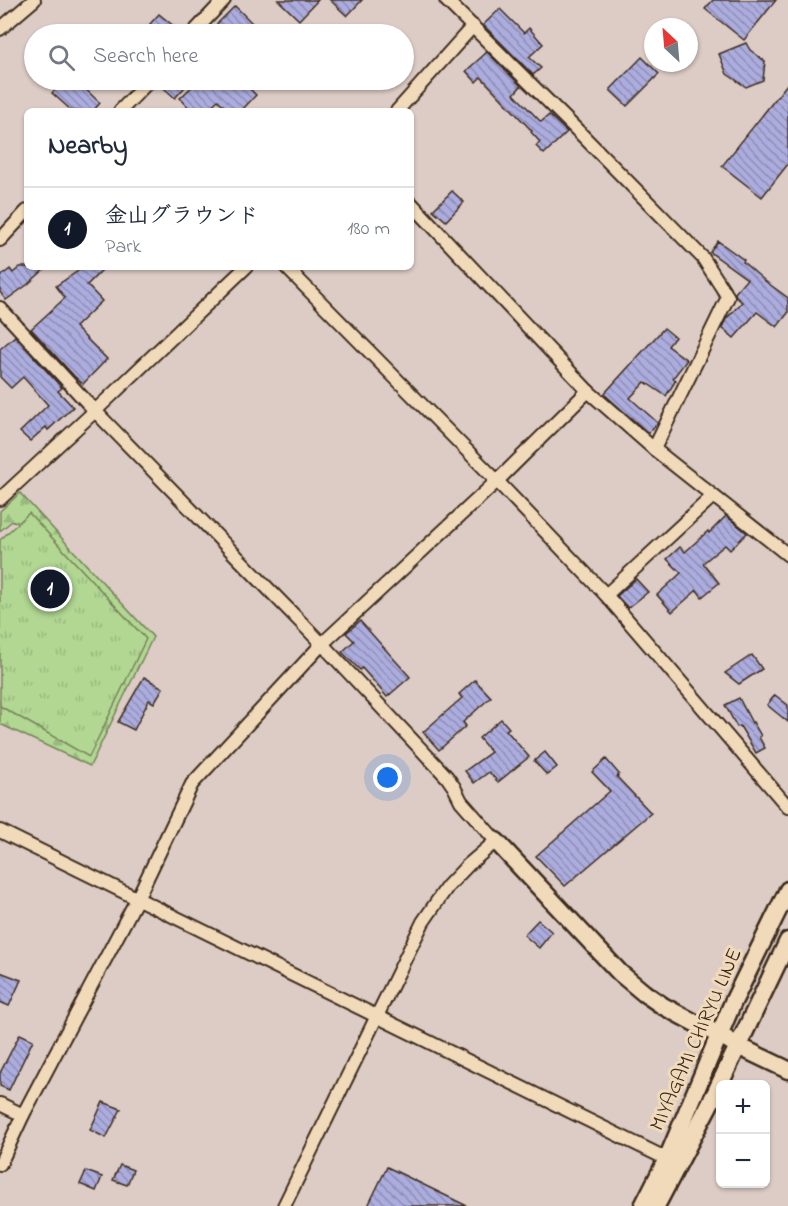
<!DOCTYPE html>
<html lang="en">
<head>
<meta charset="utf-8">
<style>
	:root { --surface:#fff; --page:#f2f2f3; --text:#1f2937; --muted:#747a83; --line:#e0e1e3; --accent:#111827 }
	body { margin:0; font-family:"Indie Flower","Klee One",sans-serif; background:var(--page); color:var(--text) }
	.controls { position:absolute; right:18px; bottom:18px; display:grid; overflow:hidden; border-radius:9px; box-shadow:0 2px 4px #0004 }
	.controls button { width:54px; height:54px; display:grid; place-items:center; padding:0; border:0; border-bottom:2px solid var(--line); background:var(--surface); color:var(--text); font:30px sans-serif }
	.compass { position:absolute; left:644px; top:18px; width:54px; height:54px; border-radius:50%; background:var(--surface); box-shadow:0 2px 4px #0004; rotate:334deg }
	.you { position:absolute; left:388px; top:778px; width:21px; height:21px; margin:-15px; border:4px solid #fff; border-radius:50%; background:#1a73e8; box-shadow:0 0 0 9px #1a73e833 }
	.badge { display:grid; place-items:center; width:39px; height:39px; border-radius:50%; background:var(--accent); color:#fff; font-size:20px; font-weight:700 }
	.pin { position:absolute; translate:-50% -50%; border:3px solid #fff; box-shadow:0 2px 6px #0006 }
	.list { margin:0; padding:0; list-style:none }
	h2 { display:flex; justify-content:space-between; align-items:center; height:78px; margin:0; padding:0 24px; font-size:26px }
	h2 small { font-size:20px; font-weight:400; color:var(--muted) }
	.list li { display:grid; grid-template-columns:39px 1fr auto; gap:18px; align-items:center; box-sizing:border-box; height:84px; padding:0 24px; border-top:2px solid var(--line) }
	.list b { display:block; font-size:22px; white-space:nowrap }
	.list p { margin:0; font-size:20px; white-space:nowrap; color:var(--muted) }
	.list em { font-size:20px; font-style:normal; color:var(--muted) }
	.icon { flex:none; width:33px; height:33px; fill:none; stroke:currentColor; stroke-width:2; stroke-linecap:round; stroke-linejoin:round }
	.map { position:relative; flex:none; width:788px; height:1206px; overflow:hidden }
	.search { position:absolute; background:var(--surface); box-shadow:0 2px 4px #0004; left:24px; top:24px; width:390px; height:66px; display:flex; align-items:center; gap:15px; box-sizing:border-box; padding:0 21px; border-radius:33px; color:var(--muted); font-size:22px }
	.panel { position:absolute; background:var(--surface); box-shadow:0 2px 4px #0004; left:24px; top:108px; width:390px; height:162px; border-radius:9px }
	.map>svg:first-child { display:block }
	.forest { fill:url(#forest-firs); stroke:#768058; stroke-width:1.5 }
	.park { fill:url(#park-tufts); stroke:#768058; stroke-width:1.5 }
	.building { fill:url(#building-back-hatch); stroke:#3b2a1e; stroke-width:1.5 }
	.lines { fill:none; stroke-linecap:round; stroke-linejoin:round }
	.street-casing { stroke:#3b2a1e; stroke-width:16 }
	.secondary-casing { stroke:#3b2a1e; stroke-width:21 }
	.street { stroke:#f1daba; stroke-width:12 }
	.secondary { stroke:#f1daba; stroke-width:16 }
	.labels { text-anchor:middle; stroke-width:6; stroke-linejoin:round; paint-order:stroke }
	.street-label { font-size:21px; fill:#3b2a1e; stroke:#f1daba }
</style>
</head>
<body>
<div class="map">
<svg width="788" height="1206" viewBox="0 0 788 1206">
	<defs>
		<pattern id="forest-firs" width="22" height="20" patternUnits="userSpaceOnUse" patternTransform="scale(1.5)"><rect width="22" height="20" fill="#b1d793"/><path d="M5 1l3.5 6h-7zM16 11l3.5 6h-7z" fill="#99b97e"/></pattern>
		<pattern id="park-tufts" width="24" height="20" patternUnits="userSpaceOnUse" patternTransform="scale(1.5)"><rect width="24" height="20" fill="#b1d793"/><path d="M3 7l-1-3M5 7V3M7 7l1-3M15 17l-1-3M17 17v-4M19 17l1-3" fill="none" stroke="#99b97e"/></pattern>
		<pattern id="building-back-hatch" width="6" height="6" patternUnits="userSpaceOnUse" patternTransform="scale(1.5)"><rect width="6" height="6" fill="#acadde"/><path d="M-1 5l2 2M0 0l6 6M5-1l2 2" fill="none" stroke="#8d8db3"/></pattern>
	</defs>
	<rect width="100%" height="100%" fill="#dcccc5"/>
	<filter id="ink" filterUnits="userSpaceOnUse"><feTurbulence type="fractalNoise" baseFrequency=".0167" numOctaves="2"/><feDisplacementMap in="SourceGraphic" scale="12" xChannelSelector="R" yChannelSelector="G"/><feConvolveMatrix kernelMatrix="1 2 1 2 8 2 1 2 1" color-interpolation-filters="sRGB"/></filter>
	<g filter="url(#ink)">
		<polygon class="forest" points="20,493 153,637 90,766 0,724 0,701 35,524 12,521 0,531 0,511"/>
		<polygon class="park" points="29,513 146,639 89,757 0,706 0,540"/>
		<g class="building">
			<polygon points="278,0 318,0 299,20"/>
			<polygon points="330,0 362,0 347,16"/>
			<polygon points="713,0 776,0 744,40 705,9"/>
			<polygon points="235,6 263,34 207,34"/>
			<polygon points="500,9 524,33 529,28 543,44 529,57 541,68 533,75 483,25"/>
			<polygon points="159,14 175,27 168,34 141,34"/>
			<polygon points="746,43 750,50 765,61 763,80 746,87 727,74 719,54"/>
			<polygon points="487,52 521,86 514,94 541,122 549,115 567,132 544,154 536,146 540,142 531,132 532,131 481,77 476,82 466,71"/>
			<polygon points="642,57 659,74 627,106 610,90"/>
			<polygon points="65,80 76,80 100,103 93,111 72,111 52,93"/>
			<polygon points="158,80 175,80 184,88 175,98 158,83"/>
			<polygon points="199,80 241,80 256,95 241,111 229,111 218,100 206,111 192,111 180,98"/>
			<polygon points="788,83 788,164 762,197 722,166"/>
			<polygon points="452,191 464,202 446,221 433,210"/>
			<polygon points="718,241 744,260 743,262 765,281 788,298 788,313 777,327 757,312 734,338 722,328 726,319 742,302 736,297 735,293 747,279 710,252"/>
			<polygon points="20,267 47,267 27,285 6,300 0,292 0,277 10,269 13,273"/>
			<polygon points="84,267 105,267 87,285 102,301 75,327 107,359 83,384 74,376 31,329 65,298 56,286"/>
			<polygon points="664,328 675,337 668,346 687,360 673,378 676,380 666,396 645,382 630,398 658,423 648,433 604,394"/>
			<polygon points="15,336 62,388 58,391 73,407 48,430 46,427 30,441 20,432 48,405 23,377 11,388 0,377 0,349"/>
			<polygon points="726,516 747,533 730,550 725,545 703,563 719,583 702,597 697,590 672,612 657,595 681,573 667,559 680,547 685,552 708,531 709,533"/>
			<polygon points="636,579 648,592 628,608 617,596"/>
			<polygon points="360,621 410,677 387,697 362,668 360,670 342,652 354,641 346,633"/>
			<polygon points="752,655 762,669 739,684 725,673"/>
			<polygon points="144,677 163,688 154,703 149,700 134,730 118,722"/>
			<polygon points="475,680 491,697 463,722 466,726 439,750 423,732 462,698 459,694"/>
			<polygon points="775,695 788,705 788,722 767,705"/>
			<polygon points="739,698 752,723 753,722 761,736 759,737 765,748 756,753 740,726 737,727 725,705"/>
			<polygon points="501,719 509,728 506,730 529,757 498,782 489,772 474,783 465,771 491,752 479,738"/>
			<polygon points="545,752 557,767 547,775 534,761"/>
			<polygon points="606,759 619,774 617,777 651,813 565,886 536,856 610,791 592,772"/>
			<polygon points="538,920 552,932 539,948 524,935"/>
			<polygon points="0,972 21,980 9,1006 0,1002"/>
			<polygon points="20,1034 33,1040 9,1090 0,1086 0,1073"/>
			<polygon points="103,1102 121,1109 106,1138 90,1130"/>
			<polygon points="120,1165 133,1170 127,1185 113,1180"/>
			<polygon points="387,1167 467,1206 368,1206"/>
			<polygon points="86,1171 102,1177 96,1191 80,1184"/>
		</g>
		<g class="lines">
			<g class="street-casing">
				<g id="street">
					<polyline points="446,0 580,133 703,258 728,297 654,449"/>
					<polyline points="0,29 34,0"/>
					<polyline points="192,34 224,0"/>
					<polyline points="120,111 150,80"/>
					<polyline points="397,111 473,26"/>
					<polyline points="411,203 588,391 654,449 788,555"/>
					<polyline points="0,240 27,211"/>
					<polyline points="286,267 497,481 606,595 788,807"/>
					<polyline points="0,308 95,411 322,644 447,777 454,787 461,801 496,841 468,865 447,887 423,922 284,1206"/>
					<polyline points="0,499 95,411 246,267"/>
					<polyline points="606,595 713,496"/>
					<polyline points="0,831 667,1159"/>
					<polyline points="0,1104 23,1115"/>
					<polyline points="0,1164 23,1115 137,899 192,784 322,644 497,481 588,391"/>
				</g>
			</g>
			<g class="secondary-casing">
				<g id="secondary">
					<polyline points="496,841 620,973 644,993 663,1006 695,1023 720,1035 738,1046 788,1070"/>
					<polyline points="643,1206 667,1159 733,1002 788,890"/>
					<polyline points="656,1206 716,1092 788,941"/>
				</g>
			</g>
			<use href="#street" class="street"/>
			<use href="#secondary" class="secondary"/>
		</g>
	</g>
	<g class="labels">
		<g class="street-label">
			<text transform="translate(695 1039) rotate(-66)" y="7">MIYAGAMI CHIRYU LINE</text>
		</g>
	</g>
</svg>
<div class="controls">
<button>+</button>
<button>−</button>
</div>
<svg class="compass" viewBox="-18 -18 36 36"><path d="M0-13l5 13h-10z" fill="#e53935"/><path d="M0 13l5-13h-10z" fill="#747a83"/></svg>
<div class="you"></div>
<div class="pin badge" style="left:50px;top:589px">1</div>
<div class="search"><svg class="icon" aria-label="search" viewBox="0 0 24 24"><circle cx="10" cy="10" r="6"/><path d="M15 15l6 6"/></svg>Search here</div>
<section class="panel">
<h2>Nearby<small></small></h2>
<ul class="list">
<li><span class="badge">1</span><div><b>金山グラウンド</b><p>Park</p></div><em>180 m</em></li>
</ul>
</section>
</div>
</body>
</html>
